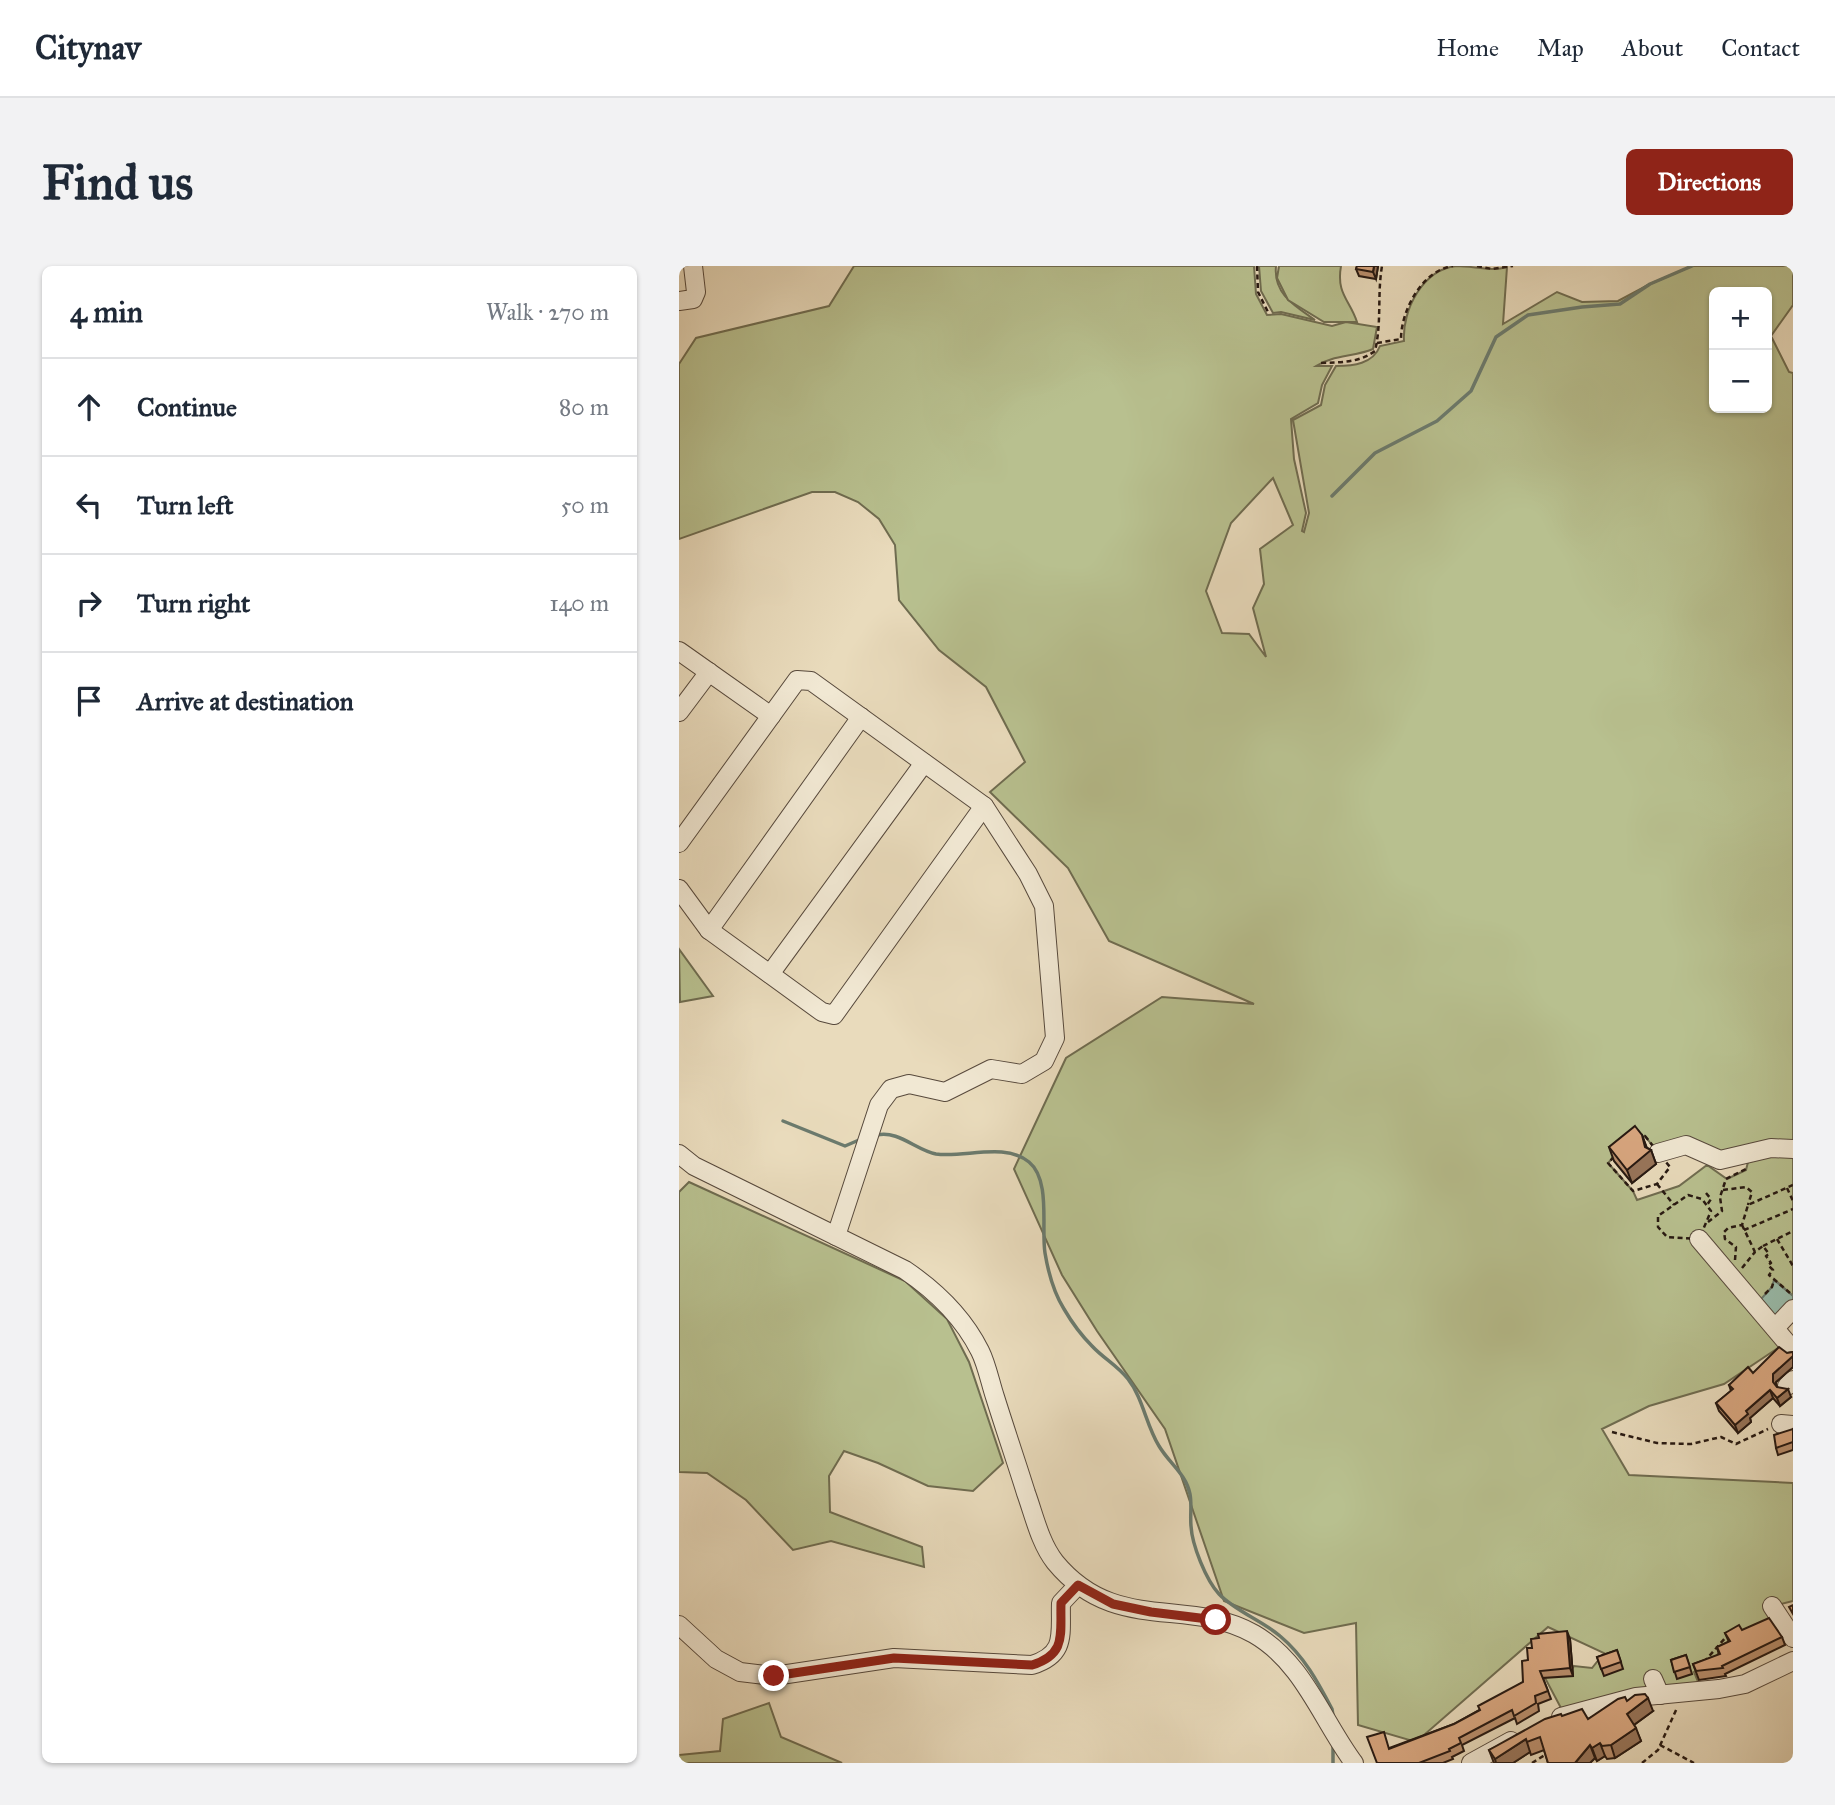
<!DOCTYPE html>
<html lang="en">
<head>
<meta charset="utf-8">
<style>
	:root { --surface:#fff; --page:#f2f2f3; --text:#1f2937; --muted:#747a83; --line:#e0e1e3; --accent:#8f2418 }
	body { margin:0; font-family:"IM FELL Great Primer",serif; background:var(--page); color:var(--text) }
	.controls { position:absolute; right:21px; top:21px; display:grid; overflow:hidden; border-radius:10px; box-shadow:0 2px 5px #0004 }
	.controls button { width:63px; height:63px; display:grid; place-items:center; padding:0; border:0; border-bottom:2px solid var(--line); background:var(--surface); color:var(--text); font:35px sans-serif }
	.stop { position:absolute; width:21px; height:21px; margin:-16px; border:5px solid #8f2418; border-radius:50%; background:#fff }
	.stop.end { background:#8f2418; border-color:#fff; box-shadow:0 2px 7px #0008 }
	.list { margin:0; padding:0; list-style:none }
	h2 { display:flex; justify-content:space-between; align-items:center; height:91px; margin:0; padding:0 28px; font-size:30px }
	h2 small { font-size:23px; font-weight:400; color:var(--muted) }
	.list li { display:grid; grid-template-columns:46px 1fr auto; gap:21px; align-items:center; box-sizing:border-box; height:98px; padding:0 28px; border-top:2px solid var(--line) }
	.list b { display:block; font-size:26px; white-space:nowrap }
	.list em { font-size:23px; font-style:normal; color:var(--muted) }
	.icon { flex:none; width:38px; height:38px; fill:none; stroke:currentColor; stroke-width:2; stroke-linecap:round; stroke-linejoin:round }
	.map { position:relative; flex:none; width:1114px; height:1497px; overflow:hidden; border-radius:10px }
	header { display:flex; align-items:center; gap:42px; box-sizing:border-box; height:98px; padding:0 35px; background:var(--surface); border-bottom:2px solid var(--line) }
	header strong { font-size:33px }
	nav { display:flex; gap:38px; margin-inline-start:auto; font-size:24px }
	.intro { display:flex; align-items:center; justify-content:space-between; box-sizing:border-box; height:168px; padding:0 42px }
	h1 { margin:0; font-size:49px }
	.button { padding:18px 32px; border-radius:10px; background:var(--accent); color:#fff; font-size:24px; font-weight:700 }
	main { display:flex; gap:42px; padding:0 42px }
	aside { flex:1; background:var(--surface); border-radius:10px; box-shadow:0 2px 5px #0004 }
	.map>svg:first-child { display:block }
	.green { fill:#b8c08f; stroke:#6f6c50; stroke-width:2; fill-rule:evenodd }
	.water { fill:#99bcab; stroke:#6b7a6d; stroke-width:2 }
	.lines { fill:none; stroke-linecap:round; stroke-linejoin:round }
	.stream { stroke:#6b7a6d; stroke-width:3.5 }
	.minor-casing { stroke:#57493c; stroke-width:20 }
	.path { stroke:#261811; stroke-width:2.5; stroke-dasharray:5 3.5; stroke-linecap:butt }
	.minor { stroke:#f1e8d3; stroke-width:18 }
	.wall { fill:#ba8f6d; stroke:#261811; stroke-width:2 }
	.shaded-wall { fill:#977459; stroke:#261811; stroke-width:2 }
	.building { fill:#d8a67f; stroke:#261811; stroke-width:2 }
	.route { stroke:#8f2418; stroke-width:9 }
</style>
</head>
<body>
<header>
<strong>Citynav</strong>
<nav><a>Home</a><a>Map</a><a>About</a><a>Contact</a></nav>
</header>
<div class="intro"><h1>Find us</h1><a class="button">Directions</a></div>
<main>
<aside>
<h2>4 min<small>Walk · 270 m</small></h2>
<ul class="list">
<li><svg class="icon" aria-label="ahead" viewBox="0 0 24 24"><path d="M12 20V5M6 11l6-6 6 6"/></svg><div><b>Continue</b></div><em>80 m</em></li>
<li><svg class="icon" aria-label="left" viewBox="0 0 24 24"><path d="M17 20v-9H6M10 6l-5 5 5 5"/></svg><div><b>Turn left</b></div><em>50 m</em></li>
<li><svg class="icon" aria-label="right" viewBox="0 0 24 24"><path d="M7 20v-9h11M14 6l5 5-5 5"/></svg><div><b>Turn right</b></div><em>140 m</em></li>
<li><svg class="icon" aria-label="arrive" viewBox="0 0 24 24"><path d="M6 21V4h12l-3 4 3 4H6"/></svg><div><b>Arrive at destination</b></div></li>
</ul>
</aside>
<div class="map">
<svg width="1114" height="1497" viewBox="0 0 1114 1497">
	<rect width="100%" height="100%" fill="#e9dbbc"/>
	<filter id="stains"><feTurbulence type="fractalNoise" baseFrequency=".00286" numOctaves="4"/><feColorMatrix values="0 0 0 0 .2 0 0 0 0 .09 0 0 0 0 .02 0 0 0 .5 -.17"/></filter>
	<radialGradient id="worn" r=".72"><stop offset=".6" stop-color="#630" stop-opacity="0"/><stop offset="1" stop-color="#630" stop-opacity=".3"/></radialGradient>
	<g class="green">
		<path d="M175 0H575L577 28 588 49 602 48 653 60 667 56 698 61 694 83C675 91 654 89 637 100H653L643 119 639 137 612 153 615 193 627 247 623 265 625 266 630 247 614 154 642 139 646 119 657 100C674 100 694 98 701 80L725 75C723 44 744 3 778 0 795 0 812 6 828 1L824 58 878 26 903 36 939 35 971 18 1013 0H1114V39L1092 70 1110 106 1114 107V1030L1096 1014 1108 1076 1045 1118 970 1140 923 1163 950 1209 1114 1217V1335L1094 1340 1103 1355 1050 1378V1385L1039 1388 1041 1396 1015 1406 1023 1425 883 1444 865 1410 889 1409 895 1400 913 1402 925 1387 869 1361 737 1476 679 1459 677 1357 625 1367 545 1335 486 1163 418 1065 383 1009 335 903 387 792 483 731 575 738 430 675 389 602 311 526 346 496 307 421 260 384 220 334 216 279 200 253 179 236 156 226H133L0 273V98L17 72 150 40ZM1035 26H1088V142H1035ZM594 212 614 259 581 283 585 318 574 342 587 391 570 368 543 367 527 325 552 257ZM966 870 979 887 1007 879 1041 894 1071 888 1067 904 1048 913 1028 899 1000 920 958 934 954 925 929 897 944 881Z"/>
		<path d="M580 0H597C594 28 616 40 636 54L602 46 594 47 582 25Z"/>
		<path d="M600 0H662C657 28 671 34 678 56H645L609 34 598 12Z"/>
		<polygon points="0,683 34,730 1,736"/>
		<polygon points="10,916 226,1015 268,1053 290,1096 324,1197 294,1225 249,1220 199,1197 165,1185 150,1210 151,1246 243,1281 245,1301 152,1275 114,1284 67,1234 28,1207 0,1206 0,926"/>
		<polygon points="90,1437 102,1471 163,1497 0,1497 0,1489 41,1485 44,1453"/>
	</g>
	<polygon class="water" points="1095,1014 1114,1030 1114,1044 1100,1058 1082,1033 1093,1021"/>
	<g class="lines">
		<g class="stream">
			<polyline points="653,230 696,187 758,155 792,125 817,71 849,49 903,41 941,38 971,18 1013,0"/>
			<polyline points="104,855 166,880 180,874"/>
			<path d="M198 869C219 864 237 884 257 888 286 892 326 876 350 896 372 914 362 962 366 987 369 1005 375 1027 385 1043 392 1055 403 1070 413 1080 424 1092 439 1100 449 1113 464 1132 467 1159 480 1180 490 1197 507 1208 511 1228 513 1238 511 1250 512 1260 513 1279 527 1314 540 1328 556 1345 584 1355 601 1370 625 1390 639 1416 653 1443L654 1449"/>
			<polyline points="654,1478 654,1497"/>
		</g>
		<g class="minor-casing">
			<g id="minor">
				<polyline points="0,35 14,33 17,26 14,0"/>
				<polyline points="0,385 92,450"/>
				<polyline points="0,446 30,406"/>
				<polyline points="0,577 118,414 132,415 305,540 349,608 365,640 376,772 365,795 343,808 312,803 266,826 230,818 212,823 200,839 157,970"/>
				<polyline points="0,623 30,664 143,746 155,749 305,540"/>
				<polyline points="30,664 182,451"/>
				<polyline points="91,708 245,497"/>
				<polyline points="979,887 1007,879 1041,894 1092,882 1114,883"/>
				<path d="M0 888 15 900 226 1004C257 1025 284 1051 301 1085 308 1099 311 1116 316 1131 326 1163 337 1195 347 1227 355 1249 361 1277 376 1296 436 1369 507 1330 575 1368 624 1396 643 1454 675 1497"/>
				<polyline points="1020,973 1114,1084"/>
				<polyline points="1096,1062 1114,1043"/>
				<polyline points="1108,1120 1114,1114"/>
				<polyline points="1102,1158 1114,1159"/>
				<polyline points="1093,1340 1114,1372"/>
				<path d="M0 1359 37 1393 61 1406 95 1410 215 1392 353 1399C388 1388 381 1368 382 1337L399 1319"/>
				<polyline points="974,1413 981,1429"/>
				<polyline points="882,1451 957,1431 1040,1423 1066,1418 1114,1395"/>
				<polyline points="792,1497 832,1475"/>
			</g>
		</g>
		<g class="path">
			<polyline points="578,0 579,26 589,46"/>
			<polyline points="798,0 813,3 834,0"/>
			<path d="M698 77 722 73C722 45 743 4 774 0"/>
			<path d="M642 97C663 96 679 97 696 85 703 55 698 30 703 0"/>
			<polygon points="966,870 991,901 978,918 954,925 929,897 945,880"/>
			<polyline points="978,918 995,939"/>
			<polyline points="1108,922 1114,935"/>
			<polyline points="1044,924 1067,921 1073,926 1069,939"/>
			<polyline points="1027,927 1032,933 1028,939"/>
			<polygon points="1009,929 1023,933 1032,945 1020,973 988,971 979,961 979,950"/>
			<polyline points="1029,956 1043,945 1041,931 1047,913 1067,903"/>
			<polyline points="1063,959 1076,986 1084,980 1090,988 1087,990 1092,997 1089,999 1094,1004 1090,1009 1111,1027"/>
			<polyline points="1065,964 1114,943"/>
			<polyline points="1098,973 1114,1000"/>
			<polyline points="1084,980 1114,965"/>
			<polyline points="1056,994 1057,981 1046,973 1045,966 1049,962 1063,959 1069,939 1114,919"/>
			<polyline points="1063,1002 1076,986"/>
			<polyline points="1086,1028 1093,1021 1095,1014"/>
			<polyline points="933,1166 978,1177 1012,1178 1042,1171 1057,1178 1089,1163"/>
			<polyline points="1025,1396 1047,1371"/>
			<polyline points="981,1479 1015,1497"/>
			<polyline points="853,1497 869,1487"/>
			<polyline points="963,1497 979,1484 998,1442"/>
		</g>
		<use href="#minor" class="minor"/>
	</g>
	<g class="wall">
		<polygon points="678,0 699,0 697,13 680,10 677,3"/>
		<polygon points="963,869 968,882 972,884 977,898 953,917 935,895 930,881"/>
		<polygon points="1114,1086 1114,1101 1097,1116 1098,1121 1112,1131 1101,1140 1094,1132 1071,1152 1072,1156 1059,1167 1040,1145 1037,1137 1052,1125 1050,1119 1074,1107 1108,1087"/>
		<polygon points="1114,1163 1114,1184 1099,1189 1097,1182"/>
		<polygon points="1063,1364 1103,1371 1106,1379 1046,1408 1047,1410 1020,1414 1014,1398 1040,1389 1038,1381 1050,1376 1046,1367"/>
		<polygon points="891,1373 894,1410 864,1412 872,1433 859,1438 860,1445 838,1458 836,1452 783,1479 785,1485 773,1491 774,1493 764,1497 698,1497 710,1482 775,1458 800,1444 844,1416 849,1394 853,1382"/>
		<polygon points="938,1384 944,1403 925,1410 918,1391"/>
		<polygon points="1007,1389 1013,1408 998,1413 992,1394"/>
		<polygon points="948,1435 974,1445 955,1459 962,1475 936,1492 928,1493 926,1490 918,1495 916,1492 911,1497 869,1497 865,1484 852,1489 851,1486 834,1497 815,1497 810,1484 883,1450 909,1453"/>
	</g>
	<g class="shaded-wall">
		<polygon points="695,0 699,0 697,13 694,6"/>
		<polygon points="963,869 968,883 972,884 977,898 953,917 948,904 966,881"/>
		<polygon points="1114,1090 1114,1101 1097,1116 1097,1124 1094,1116 1094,1108"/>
		<polygon points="1109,1123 1112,1131 1101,1140 1098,1132"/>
		<polygon points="1091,1124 1094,1132 1071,1152 1072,1156 1059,1167 1056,1159 1067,1145"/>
		<polygon points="888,1365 891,1373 894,1410 891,1402"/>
		<polygon points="969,1432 974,1445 952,1461 948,1448"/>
		<polygon points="957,1462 962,1475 936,1492 932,1479"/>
		<polygon points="847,1473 851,1486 834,1497 817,1497 816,1493"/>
		<polygon points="921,1477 926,1490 918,1495 913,1482"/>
		<polygon points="911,1479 916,1492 911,1497 896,1497"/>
	</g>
	<g class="building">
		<polygon points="678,0 695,0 694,6 677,3"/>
		<polygon points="956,860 963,869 966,881 972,884 948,904 930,881"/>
		<polygon points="1100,1081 1108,1087 1114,1086 1114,1090 1094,1108 1094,1116 1098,1121 1109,1123 1098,1132 1091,1124 1067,1145 1069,1148 1056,1159 1037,1137 1054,1123 1050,1119 1069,1101 1074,1107"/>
		<polygon points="1114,1163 1114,1176 1097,1182 1095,1169"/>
		<polygon points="1114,1339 1114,1348 1110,1341"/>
		<polygon points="1090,1352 1103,1371 1043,1400 1044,1402 1017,1405 1014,1398 1041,1388 1038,1381 1051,1375 1046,1367 1060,1359 1063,1364"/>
		<polygon points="888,1365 891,1402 861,1405 869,1425 856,1430 857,1437 835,1450 833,1444 780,1472 782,1477 770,1483 771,1485 740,1497 698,1497 688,1471 705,1466 710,1483 775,1458 801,1444 799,1440 844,1416 843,1395 849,1394 848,1382 853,1382 852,1373 860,1372 859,1368"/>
		<polygon points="938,1384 942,1396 922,1403 918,1391"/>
		<polygon points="1007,1389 1011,1401 995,1406 992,1394"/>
		<polygon points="966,1428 969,1432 948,1448 957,1462 932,1479 923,1480 921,1477 913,1482 911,1479 896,1497 869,1497 861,1471 848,1476 847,1473 816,1493 810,1484 866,1453 882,1448 883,1450 903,1443 909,1453 939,1433 946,1431 948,1435 956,1429"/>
	</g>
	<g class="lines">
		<path class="route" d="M95 1410 215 1392 353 1399C388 1388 381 1368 382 1337L399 1319 434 1338 472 1346 537 1354"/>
	</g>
	<rect width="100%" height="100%" filter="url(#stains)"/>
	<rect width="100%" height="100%" fill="url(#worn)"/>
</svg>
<div class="controls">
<button>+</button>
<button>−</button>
</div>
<div class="stop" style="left:537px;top:1354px"></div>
<div class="stop end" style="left:95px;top:1410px"></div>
</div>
</main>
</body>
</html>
